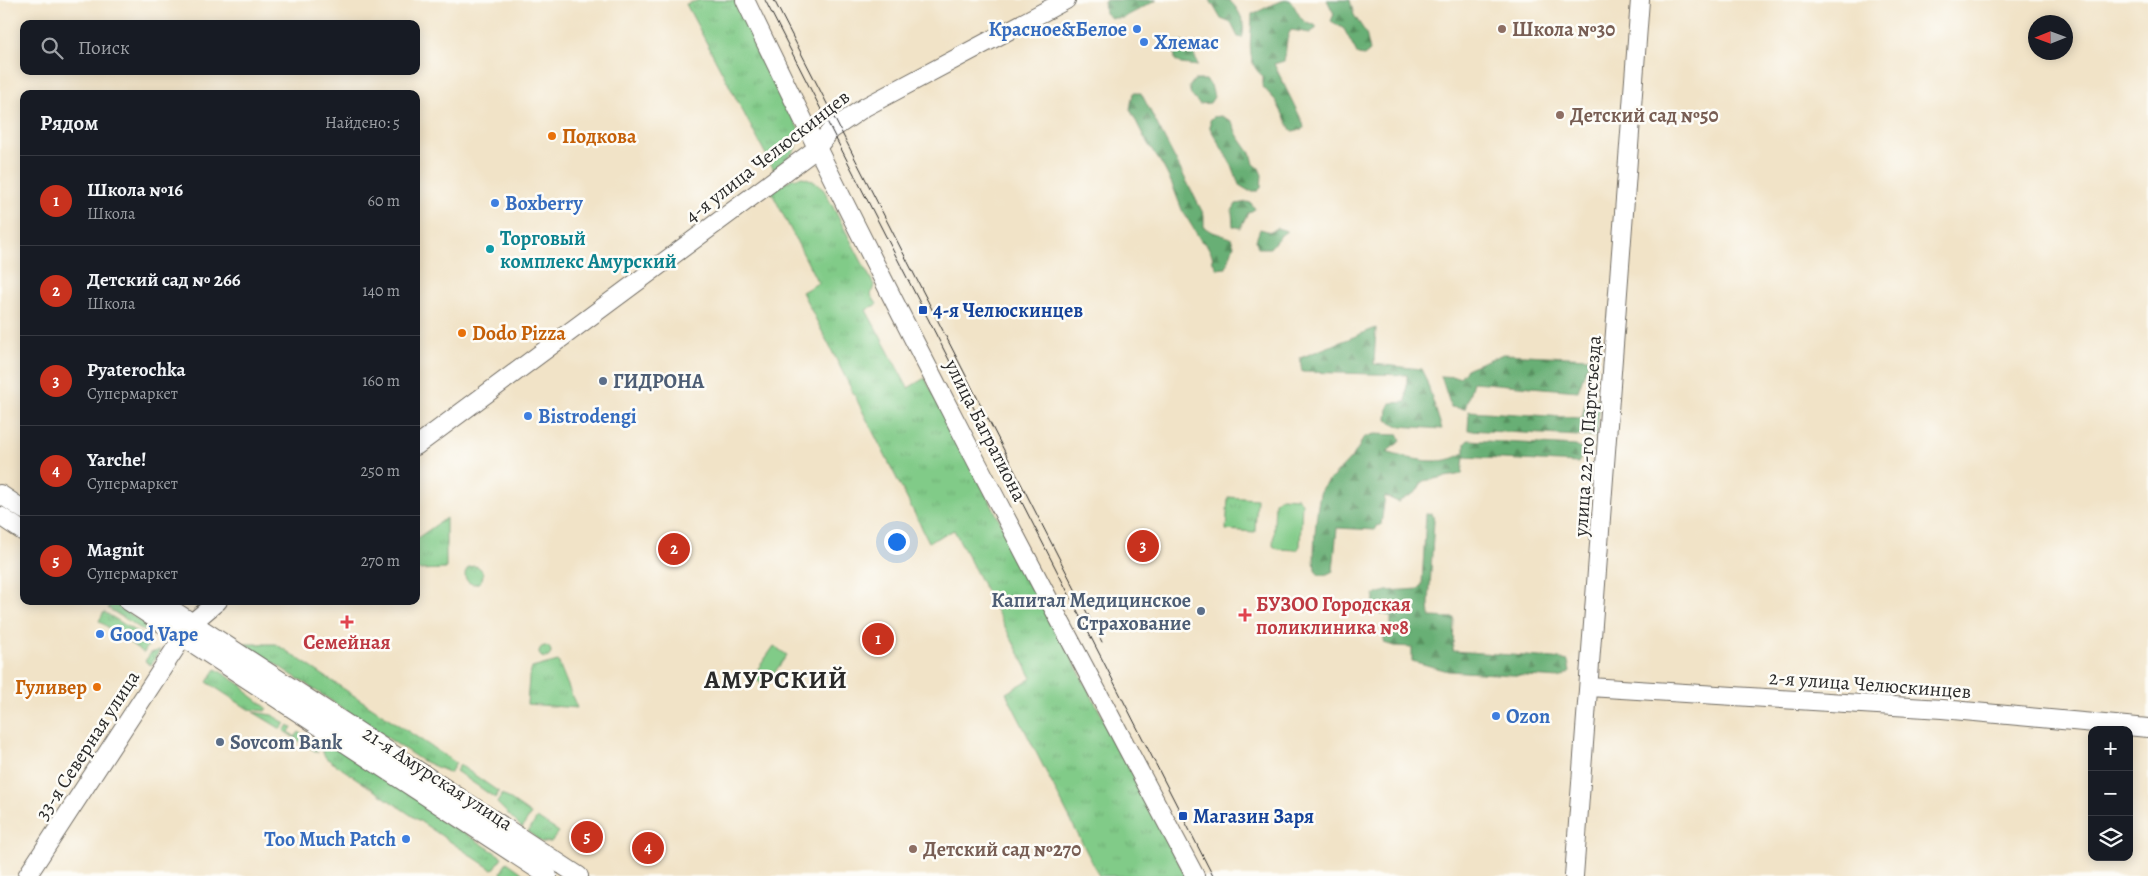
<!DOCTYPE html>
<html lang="ru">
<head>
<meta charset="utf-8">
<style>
	:root { --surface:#171b24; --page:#242831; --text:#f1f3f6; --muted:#9ea1a6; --line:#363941; --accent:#c8321e }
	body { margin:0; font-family:Alegreya,serif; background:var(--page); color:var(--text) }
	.controls { position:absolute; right:15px; bottom:15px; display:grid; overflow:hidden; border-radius:10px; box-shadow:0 2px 12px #0003 }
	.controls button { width:45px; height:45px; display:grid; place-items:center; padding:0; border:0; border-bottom:1px solid var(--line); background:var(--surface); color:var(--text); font:25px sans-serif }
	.compass { position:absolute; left:2028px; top:15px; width:45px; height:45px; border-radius:50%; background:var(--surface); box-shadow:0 2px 12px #0003; rotate:269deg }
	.you { position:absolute; left:896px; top:541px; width:18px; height:18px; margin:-12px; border:4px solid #fff; border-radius:50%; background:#1a73e8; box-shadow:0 0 0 8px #1a73e833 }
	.badge { display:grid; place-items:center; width:32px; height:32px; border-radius:50%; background:var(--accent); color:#fff; font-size:16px; font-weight:700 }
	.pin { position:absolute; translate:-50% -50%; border:2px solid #fff; box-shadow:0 1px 5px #0006 }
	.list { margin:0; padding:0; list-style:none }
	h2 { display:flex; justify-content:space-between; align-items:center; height:65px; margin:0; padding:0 20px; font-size:21px }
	h2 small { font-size:16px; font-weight:400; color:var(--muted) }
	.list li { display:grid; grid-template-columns:32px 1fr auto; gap:15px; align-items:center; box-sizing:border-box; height:90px; padding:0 20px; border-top:1px solid var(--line) }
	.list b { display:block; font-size:19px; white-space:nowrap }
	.list p { margin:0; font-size:16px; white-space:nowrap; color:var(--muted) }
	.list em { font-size:16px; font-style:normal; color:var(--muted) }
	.icon { flex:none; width:28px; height:28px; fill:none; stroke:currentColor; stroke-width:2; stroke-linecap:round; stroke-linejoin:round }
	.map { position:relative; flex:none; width:2148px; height:876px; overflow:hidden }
	.search { position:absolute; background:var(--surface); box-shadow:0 2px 12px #0003; left:20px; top:20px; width:400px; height:55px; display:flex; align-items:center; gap:12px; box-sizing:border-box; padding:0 18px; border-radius:10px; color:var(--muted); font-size:19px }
	.panel { position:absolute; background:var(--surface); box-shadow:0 2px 12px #0003; left:20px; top:90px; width:400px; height:515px; border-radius:10px }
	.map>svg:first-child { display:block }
	.grass { fill:url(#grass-tufts); stroke:#567b5a }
	.forest { fill:url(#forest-firs); stroke:#4a6d50 }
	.pitch { fill:#81cb88; stroke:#567b5a }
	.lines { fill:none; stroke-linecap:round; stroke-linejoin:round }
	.secondary-casing { stroke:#706b62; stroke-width:20 }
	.secondary { stroke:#fff; stroke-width:18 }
	.tram { stroke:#2b2b2b; stroke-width:1 }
	.shop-dot { fill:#3f7fe0; stroke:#fdfcf7; stroke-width:2 }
	.education-dot { fill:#8d6e63; stroke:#fdfcf7; stroke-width:2 }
	.food-dot { fill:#e8710a; stroke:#fdfcf7; stroke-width:2 }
	.culture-dot { fill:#0f9aa8; stroke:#fdfcf7; stroke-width:2 }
	.transit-dot { fill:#1a4fb4; stroke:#fdfcf7; stroke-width:2 }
	.service-dot { fill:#5c6f8a; stroke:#fdfcf7; stroke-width:2 }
	.health-dot { fill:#e0444e; stroke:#fdfcf7; stroke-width:2 }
	.labels { text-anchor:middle; stroke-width:5; stroke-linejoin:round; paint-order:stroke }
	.shop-label { font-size:20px; font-weight:bold; fill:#366cbe; stroke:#fdfcf7; text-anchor:start }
	.education-label { font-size:20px; font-weight:bold; fill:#785e54; stroke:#fdfcf7; text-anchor:start }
	.food-label { font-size:20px; font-weight:bold; fill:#c56008; stroke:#fdfcf7; text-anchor:start }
	.street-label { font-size:20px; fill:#2b2b2b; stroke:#fdfcf7 }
	.culture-label { font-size:20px; font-weight:bold; fill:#0d838f; stroke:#fdfcf7; text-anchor:start }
	.transit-label { font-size:20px; font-weight:bold; fill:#164399; stroke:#fdfcf7; text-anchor:start }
	.service-label { font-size:20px; font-weight:bold; fill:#4e5e75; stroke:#fdfcf7; text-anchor:start }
	.health-label { font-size:20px; font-weight:bold; fill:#be3a42; stroke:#fdfcf7; text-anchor:start }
	.district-label { font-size:25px; font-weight:bold; letter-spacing:1px; fill:#2b2b2b; stroke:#fdfcf7 }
</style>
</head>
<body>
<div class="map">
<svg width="2148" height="876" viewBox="0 0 2148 876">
	<defs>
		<pattern id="grass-tufts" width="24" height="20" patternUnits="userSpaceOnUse" patternTransform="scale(1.25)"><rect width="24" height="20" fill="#81cb88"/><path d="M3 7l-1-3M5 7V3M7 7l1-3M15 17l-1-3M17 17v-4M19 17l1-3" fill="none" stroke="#70ae76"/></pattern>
		<pattern id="forest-firs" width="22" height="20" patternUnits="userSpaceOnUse" patternTransform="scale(1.25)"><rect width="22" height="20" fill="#68af74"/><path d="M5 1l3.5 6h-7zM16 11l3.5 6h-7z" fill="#568f5f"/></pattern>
	</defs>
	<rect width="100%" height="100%" fill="#fdfcf7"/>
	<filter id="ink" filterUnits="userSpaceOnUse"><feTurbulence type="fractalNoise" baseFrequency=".02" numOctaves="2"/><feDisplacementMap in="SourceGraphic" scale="10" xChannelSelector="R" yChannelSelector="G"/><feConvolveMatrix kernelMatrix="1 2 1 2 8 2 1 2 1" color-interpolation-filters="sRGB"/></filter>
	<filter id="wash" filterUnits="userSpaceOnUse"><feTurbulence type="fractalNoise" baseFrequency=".0096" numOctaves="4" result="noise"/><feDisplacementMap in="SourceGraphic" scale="20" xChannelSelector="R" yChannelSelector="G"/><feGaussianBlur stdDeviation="1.12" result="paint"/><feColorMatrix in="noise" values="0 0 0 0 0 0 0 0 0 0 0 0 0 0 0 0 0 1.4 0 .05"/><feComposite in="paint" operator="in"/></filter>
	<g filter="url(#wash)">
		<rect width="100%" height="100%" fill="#f1e3c7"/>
		<g class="grass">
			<path d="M700 0 737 1 798 128C804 147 787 159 774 170L686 4Z"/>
			<polygon points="803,177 812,180 824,190 874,285 871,295 877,304 866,310 908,388 925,378 1186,876 1099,876 1006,693 1032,678 954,530 929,542 802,292 818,283 771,191 791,179"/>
			<polygon points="1228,497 1257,499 1255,532 1226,530"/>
			<polygon points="446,518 446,569 416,570 416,539"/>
			<circle cx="474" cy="575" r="9"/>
			<polygon points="112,602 153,629 150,632 146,632 108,608"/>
			<polygon points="104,612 148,639 148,645 144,653 99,621"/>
			<polygon points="245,644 276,644 456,763 450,773 421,760"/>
			<circle cx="545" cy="652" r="6"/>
			<polygon points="160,650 151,665 145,661 151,653"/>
			<polygon points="558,661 577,708 527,704 529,678 532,668"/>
			<polygon points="216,669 243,686 250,695 267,708 265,711 248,709 207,682"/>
			<polygon points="253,712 272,715 285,723 281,729"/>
			<polygon points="288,725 292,727 289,732 295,737 299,732 308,738 318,753 284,731"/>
			<polygon points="319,742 339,749 428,806 432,814 448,826 457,828 502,857 495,868 491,869 326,758 318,744"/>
			<polygon points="460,765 499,792 495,798 456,771"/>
			<polygon points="502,794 531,814 522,828 497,803"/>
			<polygon points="537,818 559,832 551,842 541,842 528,832"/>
			<polygon points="507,862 521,872 524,876 502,875 501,872"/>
		</g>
		<g class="forest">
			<polygon points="1106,0 1157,0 1123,18 1111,18 1105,13 1104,2"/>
			<path d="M1210 0H1229C1239 9 1247 24 1242 38L1238 37 1231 23 1221 19Z"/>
			<path d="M1290 0C1299 11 1299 24 1315 25L1317 28 1310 33 1291 30C1285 39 1287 50 1284 61L1274 64 1303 123 1304 128 1294 132 1291 130 1276 101 1263 87V76C1244 63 1252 35 1252 14 1266 9 1276 0 1290 0Z"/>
			<polygon points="1327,0 1350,0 1354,15 1366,33 1370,51 1364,56 1358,55 1344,29 1331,21 1334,14"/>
			<path d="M1176 41C1191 42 1194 53 1198 66L1181 64 1175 60 1174 45Z"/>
			<polygon points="1194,80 1206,80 1211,85 1214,97 1210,103 1199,104 1191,95 1189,87"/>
			<polygon points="1133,93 1141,93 1204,215 1204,227 1210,231 1231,238 1234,245 1226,268 1217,269 1213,262 1212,255 1207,245 1201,241 1182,210 1172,184 1163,166 1146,141 1130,109"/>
			<polygon points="1221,116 1231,121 1238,136 1252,156 1254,164 1259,168 1262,175 1261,188 1258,191 1249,191 1239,185 1232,166 1210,128 1210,120 1213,117"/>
			<polygon points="1247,202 1251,203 1255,209 1248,213 1240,228 1233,226 1232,211 1236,204"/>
			<polygon points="1277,228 1287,231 1280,236 1270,248 1258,248 1256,240 1260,229 1271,232"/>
			<polygon points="1376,328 1374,364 1421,369 1426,379 1442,429 1398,426 1387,420 1388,408 1391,403 1406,402 1407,375 1302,372 1300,358"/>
			<polygon points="1503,354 1590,358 1578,391 1473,382 1465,409 1451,407 1441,376 1460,377 1468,368"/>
			<polygon points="1594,398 1600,400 1597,437 1468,430 1469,411 1582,418 1586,399"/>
			<path d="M1374 434 1399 435 1401 441 1386 452C1409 459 1445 468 1465 452V443L1468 440 1576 446 1582 450 1583 455 1578 463 1464 457 1462 474 1423 481 1416 492 1398 502 1385 496 1381 525 1376 526 1375 530 1337 528 1333 571C1328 574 1320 578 1316 572 1311 564 1317 497 1322 488 1324 484 1329 480 1333 477 1346 463 1356 456 1363 438Z"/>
			<polygon points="1432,513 1434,520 1429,604 1430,617 1454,618 1453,651 1554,658 1568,661 1570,672 1560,678 1448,671 1412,661 1412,647 1394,646 1384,643 1384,634 1391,633 1391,616 1373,612 1374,595 1386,591 1419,589 1422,584 1426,514"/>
		</g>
		<g class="pitch">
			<polygon points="1281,497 1298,498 1302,502 1300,546 1297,550 1278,549 1273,546 1275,502"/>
			<polygon points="774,646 787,655 765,686 752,677"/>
		</g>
	</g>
	<g filter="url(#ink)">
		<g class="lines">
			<g class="secondary-casing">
				<g id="secondary">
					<path d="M745 0C887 296 1041 586 1195 876"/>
					<polyline points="416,446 816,149 831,130 865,107 1066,0"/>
					<polyline points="0,494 24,510"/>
					<polyline points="0,516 24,532"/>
					<polyline points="128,601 548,876"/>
					<polyline points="159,601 579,876"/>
					<polyline points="1589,687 1942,709 2148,728"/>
					<polyline points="27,876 192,623 218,601"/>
					<polyline points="1574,876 1640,0"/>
				</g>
			</g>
			<use href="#secondary" class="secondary"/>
			<g class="tram">
				<polyline points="765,0 1213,876"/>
				<polyline points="774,0 1102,642"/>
			</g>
		</g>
	</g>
	<g class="shop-dot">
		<circle cx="1137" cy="29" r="5"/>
		<circle cx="1144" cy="42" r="5"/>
		<circle cx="495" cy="203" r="5"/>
		<circle cx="528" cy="416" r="5"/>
		<circle cx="100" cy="634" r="5"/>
		<circle cx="1496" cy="716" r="5"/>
		<circle cx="406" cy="839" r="5"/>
	</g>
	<g class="education-dot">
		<circle cx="1502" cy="29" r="5"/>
		<circle cx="1560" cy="115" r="5"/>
		<circle cx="913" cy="849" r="5"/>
	</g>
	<g class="food-dot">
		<circle cx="552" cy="136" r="5"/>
		<circle cx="462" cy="333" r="5"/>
		<circle cx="97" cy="687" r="5"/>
	</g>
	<circle class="culture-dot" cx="490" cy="249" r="5"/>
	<g class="transit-dot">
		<rect x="918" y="305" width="10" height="10" rx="2.5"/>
		<rect x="1178" y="811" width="10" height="10" rx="2.5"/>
	</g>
	<g class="service-dot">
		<circle cx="603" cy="381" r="5"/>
		<circle cx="1201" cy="611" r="5"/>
		<circle cx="220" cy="742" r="5"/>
	</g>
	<g class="health-dot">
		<path d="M1242.5 607.5h5v5h5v5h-5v5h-5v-5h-5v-5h5z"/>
		<path d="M344.5 614.5h5v5h5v5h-5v5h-5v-5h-5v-5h5z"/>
	</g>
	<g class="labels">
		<g class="shop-label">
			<text x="1127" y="36" text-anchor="end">Красное&amp;Белое</text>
			<text x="1154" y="49">Хлемас</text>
			<text x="505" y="210">Boxberry</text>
			<text x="538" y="423">Bistrodengi</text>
			<text x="110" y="641">Good Vape</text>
			<text x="1506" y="723">Ozon</text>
			<text x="396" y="846" text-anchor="end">Too Much Patch</text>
		</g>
		<g class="education-label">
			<text x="1512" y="36">Школа №30</text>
			<text x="1570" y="122">Детский сад №50</text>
			<text x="923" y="856">Детский сад №270</text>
		</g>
		<g class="food-label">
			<text x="562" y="143">Подкова</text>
			<text x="472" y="340">Dodo Pizza</text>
			<text x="87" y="694" text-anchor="end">Гуливер</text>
		</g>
		<g class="street-label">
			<text transform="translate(767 156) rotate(-38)" y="7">4-я улица Челюскинцев</text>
			<text transform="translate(986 430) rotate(63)" y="7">улица Багратиона</text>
			<text transform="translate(1587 436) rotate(-86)" y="7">улица 22-го Партсъезда</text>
			<text transform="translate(1870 684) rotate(4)" y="7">2-я улица Челюскинцев</text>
			<text transform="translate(87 745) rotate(-57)" y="7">33-я Северная улица</text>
			<text transform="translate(438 778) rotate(33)" y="7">21-я Амурская улица</text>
		</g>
		<g class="culture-label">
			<text x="500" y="245">Торговый<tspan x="500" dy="23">комплекс Амурский</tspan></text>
		</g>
		<g class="transit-label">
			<text x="933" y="317">4-я Челюскинцев</text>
			<text x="1193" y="823">Магазин Заря</text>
		</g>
		<g class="service-label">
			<text x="613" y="388">ГИДРОНА</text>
			<text x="1191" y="607" text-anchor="end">Капитал Медицинское<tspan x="1191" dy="23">Страхование</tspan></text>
			<text x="230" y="749">Sovcom Bank</text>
		</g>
		<g class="health-label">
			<text x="1256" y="611">БУЗОО Городская<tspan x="1256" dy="23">поликлиника №8</tspan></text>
			<text x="347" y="649" text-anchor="middle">Семейная</text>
		</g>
		<g class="district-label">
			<text x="776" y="688">АМУРСКИЙ</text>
		</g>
	</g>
</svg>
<div class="controls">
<button>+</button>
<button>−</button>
<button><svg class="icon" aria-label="layers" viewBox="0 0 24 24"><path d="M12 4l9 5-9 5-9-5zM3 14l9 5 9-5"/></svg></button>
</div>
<svg class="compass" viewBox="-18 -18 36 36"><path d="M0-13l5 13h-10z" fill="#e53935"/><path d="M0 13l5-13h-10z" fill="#9ea1a6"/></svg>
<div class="you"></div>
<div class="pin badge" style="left:878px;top:639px">1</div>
<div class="pin badge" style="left:674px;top:549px">2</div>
<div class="pin badge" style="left:1143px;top:546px">3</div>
<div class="pin badge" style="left:648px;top:848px">4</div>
<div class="pin badge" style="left:587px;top:837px">5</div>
<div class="search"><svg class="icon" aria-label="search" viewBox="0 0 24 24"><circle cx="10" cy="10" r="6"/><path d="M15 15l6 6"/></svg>Поиск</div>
<section class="panel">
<h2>Рядом<small>Найдено: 5</small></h2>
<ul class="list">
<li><span class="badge">1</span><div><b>Школа №16</b><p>Школа</p></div><em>60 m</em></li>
<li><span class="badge">2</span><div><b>Детский сад № 266</b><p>Школа</p></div><em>140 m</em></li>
<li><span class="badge">3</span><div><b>Pyaterochka</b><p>Супермаркет</p></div><em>160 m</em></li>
<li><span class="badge">4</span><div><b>Yarche!</b><p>Супермаркет</p></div><em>250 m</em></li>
<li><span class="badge">5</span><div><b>Magnit</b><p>Супермаркет</p></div><em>270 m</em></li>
</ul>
</section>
</div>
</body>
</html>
